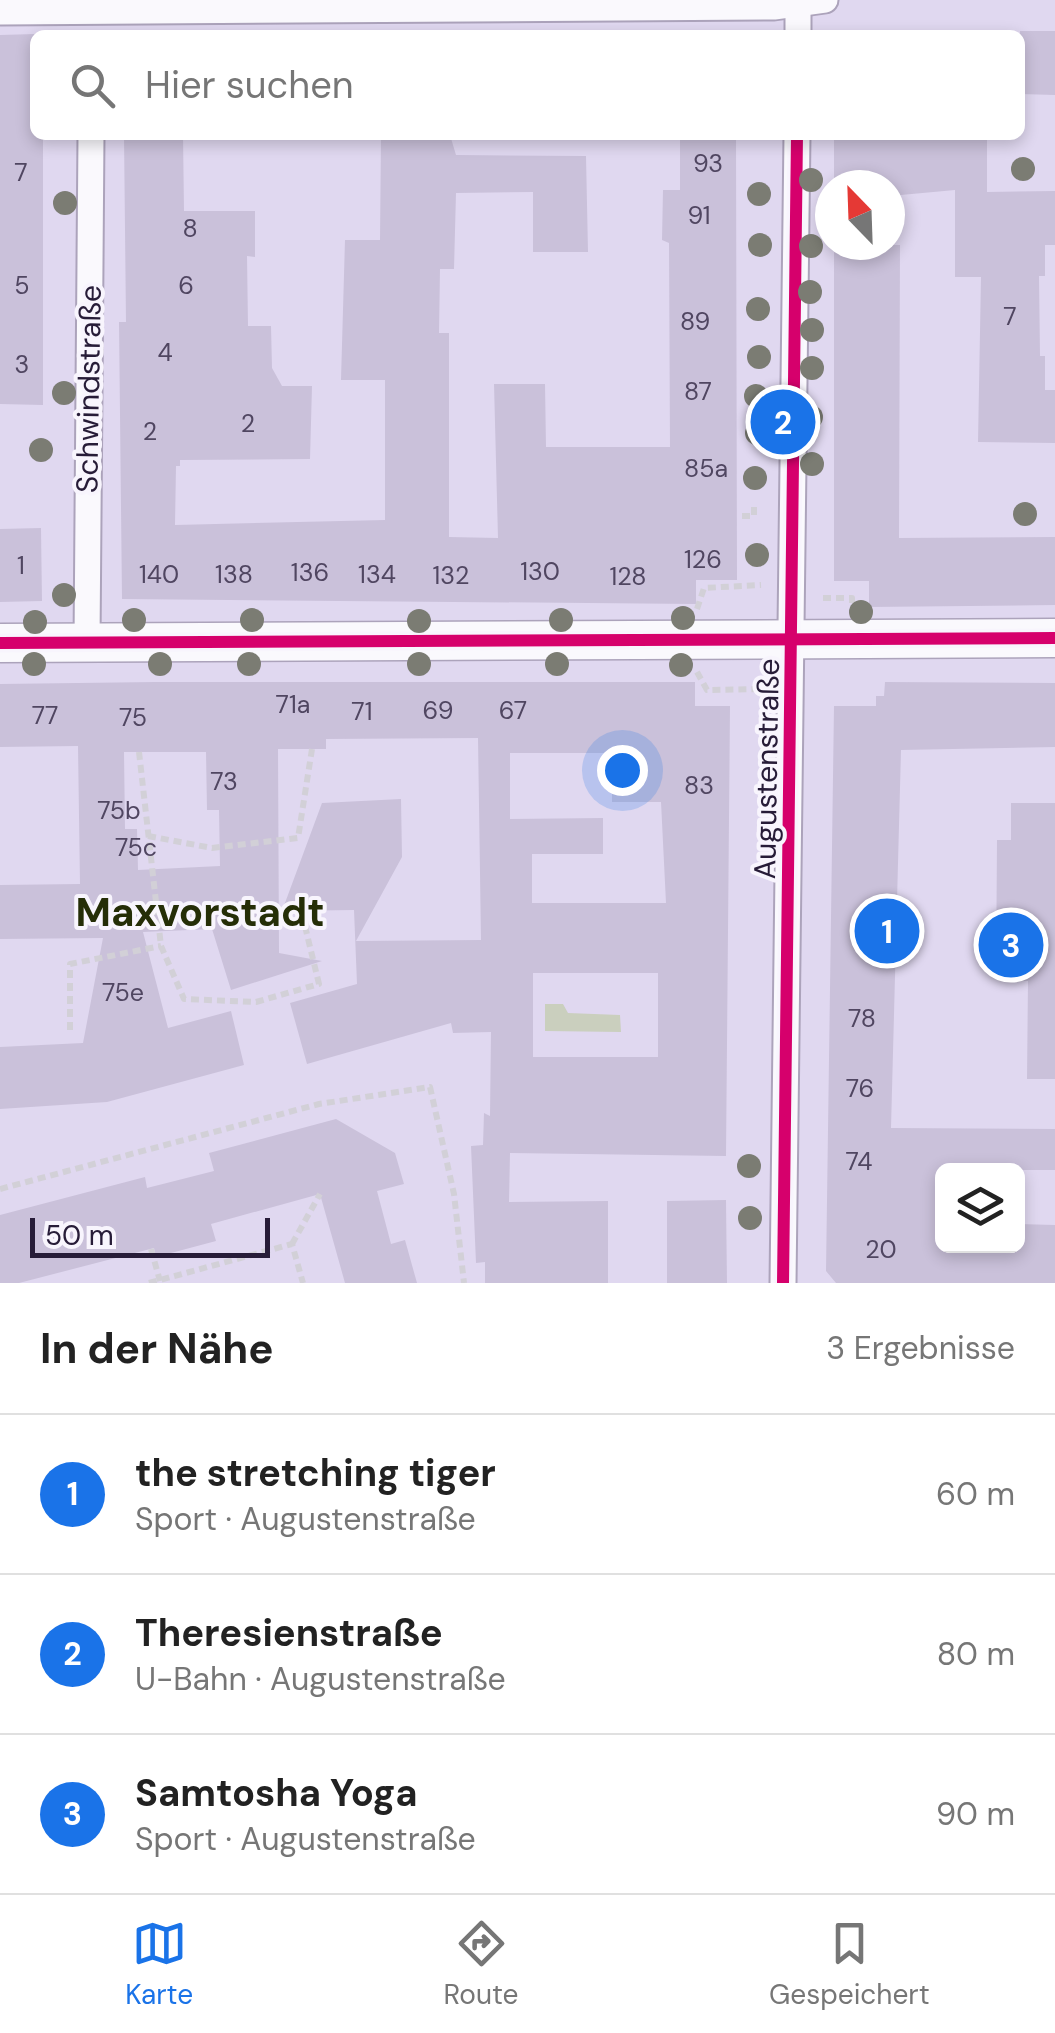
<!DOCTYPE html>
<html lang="de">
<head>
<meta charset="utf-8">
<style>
	:root { --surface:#fff; --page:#f2f2f2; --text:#222; --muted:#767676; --line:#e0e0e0; --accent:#1a73e8 }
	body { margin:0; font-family:"DM Sans",sans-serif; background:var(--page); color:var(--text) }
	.controls { position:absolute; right:30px; bottom:30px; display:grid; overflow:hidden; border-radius:15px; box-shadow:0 5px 15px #0003 }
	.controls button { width:90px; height:90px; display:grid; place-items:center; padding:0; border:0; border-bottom:2px solid var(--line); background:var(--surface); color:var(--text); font:50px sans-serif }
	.compass { position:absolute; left:815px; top:170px; width:90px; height:90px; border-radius:50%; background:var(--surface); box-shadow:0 5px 15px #0003; rotate:337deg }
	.scale { position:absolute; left:30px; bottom:25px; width:240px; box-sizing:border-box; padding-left:10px; border:5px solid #271c38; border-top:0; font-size:28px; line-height:35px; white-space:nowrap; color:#271c38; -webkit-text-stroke:8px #f8f5fd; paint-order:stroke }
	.you { position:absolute; left:622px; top:770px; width:35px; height:35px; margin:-25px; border:8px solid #fff; border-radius:50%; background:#1a73e8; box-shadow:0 0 0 15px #1a73e833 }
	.badge { display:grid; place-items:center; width:65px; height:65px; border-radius:50%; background:var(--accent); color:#fff; font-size:32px; font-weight:700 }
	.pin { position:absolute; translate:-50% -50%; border:5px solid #fff; box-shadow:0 2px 10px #0006 }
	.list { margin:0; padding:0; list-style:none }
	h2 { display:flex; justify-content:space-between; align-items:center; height:130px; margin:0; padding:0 40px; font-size:42px }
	h2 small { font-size:32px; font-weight:400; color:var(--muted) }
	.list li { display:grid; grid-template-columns:65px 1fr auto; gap:30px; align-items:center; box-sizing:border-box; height:160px; padding:0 40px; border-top:2px solid var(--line) }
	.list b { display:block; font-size:38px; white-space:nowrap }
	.list p { margin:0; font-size:32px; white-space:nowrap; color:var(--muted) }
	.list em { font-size:32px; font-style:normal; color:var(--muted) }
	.icon { flex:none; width:55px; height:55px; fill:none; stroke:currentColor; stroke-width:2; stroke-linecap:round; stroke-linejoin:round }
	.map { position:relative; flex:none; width:1055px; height:1283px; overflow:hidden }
	.search { position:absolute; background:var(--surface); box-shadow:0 5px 15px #0003; left:30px; right:30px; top:30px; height:110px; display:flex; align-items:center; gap:25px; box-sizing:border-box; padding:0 35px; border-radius:15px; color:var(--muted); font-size:38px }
	.sheet { height:610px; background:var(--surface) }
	nav { display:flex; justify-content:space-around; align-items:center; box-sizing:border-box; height:140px; border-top:2px solid var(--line); background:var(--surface); font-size:28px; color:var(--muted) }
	nav a { display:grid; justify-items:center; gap:5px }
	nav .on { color:var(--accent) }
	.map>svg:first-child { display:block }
	.green { fill:#cacfbe }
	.building { fill:#cac1da; fill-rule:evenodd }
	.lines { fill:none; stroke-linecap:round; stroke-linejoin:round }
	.street-casing { stroke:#aca3bb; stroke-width:29 }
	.secondary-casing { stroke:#aca3bb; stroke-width:41 }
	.path { stroke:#d2d0d7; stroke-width:6; stroke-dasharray:8 5; stroke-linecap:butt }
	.street { stroke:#faf9fd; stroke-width:25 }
	.secondary { stroke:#faf9fd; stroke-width:38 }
	.cycleway-casing { stroke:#f8f5fd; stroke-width:19 }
	.cycleway { stroke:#d6006c; stroke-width:12 }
	.tree { fill:#7b7c73 }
	.labels { text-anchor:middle; stroke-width:8; stroke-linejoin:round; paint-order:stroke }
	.number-label { font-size:25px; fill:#504661 }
	.street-label { font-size:30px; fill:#271c38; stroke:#f8f5fd }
	.district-label { font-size:40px; font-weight:bold; fill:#252e07; stroke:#f8f5fd }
</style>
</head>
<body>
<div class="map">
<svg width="1055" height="1283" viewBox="0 0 1055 1283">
	<rect width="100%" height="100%" fill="#e0d8f0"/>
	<polygon class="green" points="545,1004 563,1004 568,1013 620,1015 621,1032 545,1031"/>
	<g class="building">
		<polygon points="1020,31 1055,31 1055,95 1020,94"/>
		<polygon points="35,34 35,135 43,135 43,405 0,404 0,35"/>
		<polygon points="124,135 183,135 184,211 255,211 255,257 247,256 248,326 271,326 272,368 282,386 312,386 310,459 180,460 180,466 176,466 175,525 385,520 385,380 341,380 345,240 380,240 381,135 450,135 456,155 586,156 588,252 533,252 533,192 456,193 454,269 440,269 439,333 449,333 449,537 498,538 494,384 545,384 546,447 670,447 669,243 662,240 663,190 680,190 680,135 736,135 737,580 696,580 696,604 122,599 119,322 126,322"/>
		<polygon points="834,135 987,135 987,192 1055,191 1055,245 1045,245 1045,276 1039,276 1040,356 1045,356 1045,390 1055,390 1055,443 978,442 981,277 955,277 955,190 890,196 890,185 834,185"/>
		<polygon points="834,245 900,245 899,538 1055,537 1055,605 869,607 869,581 834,581"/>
		<polygon points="41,528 42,601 0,602 0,529"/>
		<path d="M155 682H695V706H730L726 1156 510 1153 509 1202 608 1201V1283H485V1262L476 1263 471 1146 483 1145 484 1113 490 1116 491 1032 453 1033 451 1023 307 1064 290 1003 357 984 354 910 282 911 322 803 401 799 402 857 356 941 481 940 478 738 326 739V749H278L279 953 322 961 231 990 212 929 143 932 168 1028 231 1011 244 1065 107 1102 0 1109V1047L83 1043 103 938 0 939V885L80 884 78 746 0 747V684ZM124 752H206L207 810H219L220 866 138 870 137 829H125ZM510 753H612V802H661L666 903H532V854H603V818L510 819ZM533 973H658V1057H533Z"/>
		<polygon points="885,682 1055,683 1055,747 901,750 891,1128 1055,1129 1055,1170 942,1170 942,1246 1018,1246 1018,1224 1055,1225 1055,1283 836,1283 826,1271 834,706 876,706 876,696 884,696"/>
		<polygon points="1011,803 1055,803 1055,1079 1027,1079 1028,981 996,980 997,840 1011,840"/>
		<polygon points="336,1119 395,1153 404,1184 377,1191 391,1244 405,1240 417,1283 345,1283 320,1194 211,1224 216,1241 156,1257 154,1248 19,1283 0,1283 0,1215 145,1177 147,1188 214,1171 209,1153"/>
		<polygon points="726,1200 727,1283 667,1283 667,1201"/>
	</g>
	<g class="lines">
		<g class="street-casing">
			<g id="street">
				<polyline points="0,12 774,7 825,0"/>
				<polyline points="798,35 798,0"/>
				<polyline points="87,643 91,135"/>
				<polyline points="783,1283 797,135"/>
			</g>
		</g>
		<g class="secondary-casing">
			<polyline id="secondary" points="0,643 1055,638"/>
		</g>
		<g class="path">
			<polyline points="742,516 754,516 754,507"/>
			<polyline points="823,598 852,598 852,603"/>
			<polyline points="697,609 704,588 761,585"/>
			<polyline points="697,672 707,690 764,689"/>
			<polyline points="139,752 161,946 184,999 256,1002 319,984 303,918"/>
			<polyline points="148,836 212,848 298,838 312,749"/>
			<polyline points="70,1030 70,964 161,946"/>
			<polyline points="0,1189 319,1104 430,1087 454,1194 464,1283"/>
			<polyline points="292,1244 320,1194"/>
			<polyline points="151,1249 160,1281"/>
			<polyline points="149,1283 292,1244 303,1283"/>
		</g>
		<use href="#street" class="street"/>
		<use href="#secondary" class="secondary"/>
		<g class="cycleway-casing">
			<g id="cycleway">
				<polyline points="0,643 1055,638"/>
				<polyline points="783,1283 797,135"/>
			</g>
		</g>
		<use href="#cycleway" class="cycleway"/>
	</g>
	<g class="tree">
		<circle cx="1023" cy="169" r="12"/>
		<circle cx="811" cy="180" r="12"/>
		<circle cx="759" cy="194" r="12"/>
		<circle cx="65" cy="203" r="12"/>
		<circle cx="760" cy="245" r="12"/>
		<circle cx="811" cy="246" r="12"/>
		<circle cx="810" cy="292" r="12"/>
		<circle cx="758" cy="309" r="12"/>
		<circle cx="812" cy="330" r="12"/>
		<circle cx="759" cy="357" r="12"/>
		<circle cx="812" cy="368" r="12"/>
		<circle cx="64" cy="393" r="12"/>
		<circle cx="756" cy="396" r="12"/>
		<circle cx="811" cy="417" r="12"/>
		<circle cx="757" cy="433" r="12"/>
		<circle cx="41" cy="450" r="12"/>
		<circle cx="812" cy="464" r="12"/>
		<circle cx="755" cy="478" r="12"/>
		<circle cx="1025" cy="514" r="12"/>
		<circle cx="757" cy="555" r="12"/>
		<circle cx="64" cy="595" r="12"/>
		<circle cx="861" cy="612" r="12"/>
		<circle cx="683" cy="618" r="12"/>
		<circle cx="134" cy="620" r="12"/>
		<circle cx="252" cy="620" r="12"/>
		<circle cx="561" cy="620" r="12"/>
		<circle cx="419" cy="621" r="12"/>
		<circle cx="35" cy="622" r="12"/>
		<circle cx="34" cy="664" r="12"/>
		<circle cx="160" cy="664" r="12"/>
		<circle cx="249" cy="664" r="12"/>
		<circle cx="419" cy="664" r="12"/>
		<circle cx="557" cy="664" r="12"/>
		<circle cx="681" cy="665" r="12"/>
		<circle cx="749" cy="1166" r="12"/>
		<circle cx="750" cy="1218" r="12"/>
	</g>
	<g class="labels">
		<g class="number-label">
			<text x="708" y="172">93</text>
			<text x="21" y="181">7</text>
			<text x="699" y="224">91</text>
			<text x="190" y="237">8</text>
			<text x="22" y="294">5</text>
			<text x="186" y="294">6</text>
			<text x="1010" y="325">7</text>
			<text x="695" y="330">89</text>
			<text x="165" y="361">4</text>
			<text x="22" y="373">3</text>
			<text x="698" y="400">87</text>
			<text x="248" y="432">2</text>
			<text x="150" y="440">2</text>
			<text x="706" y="477">85a</text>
			<text x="703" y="568">126</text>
			<text x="21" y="574">1</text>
			<text x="540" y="580">130</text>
			<text x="310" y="581">136</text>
			<text x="159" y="583">140</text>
			<text x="234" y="583">138</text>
			<text x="377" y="583">134</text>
			<text x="451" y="584">132</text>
			<text x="628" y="585">128</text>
			<text x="293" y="713">71a</text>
			<text x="438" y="719">69</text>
			<text x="513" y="719">67</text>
			<text x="362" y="720">71</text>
			<text x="45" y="724">77</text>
			<text x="133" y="726">75</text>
			<text x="224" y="790">73</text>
			<text x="699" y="794">83</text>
			<text x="119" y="819">75b</text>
			<text x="136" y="856">75c</text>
			<text x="123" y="1001">75e</text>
			<text x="862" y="1027">78</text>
			<text x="860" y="1097">76</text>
			<text x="859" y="1170">74</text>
			<text x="881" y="1258">20</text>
		</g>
		<g class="street-label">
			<text transform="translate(89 389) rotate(-89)" y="10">Schwindstraße</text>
			<text transform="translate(767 769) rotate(-89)" y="10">Augustenstraße</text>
		</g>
		<g class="district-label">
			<text x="200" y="926">Maxvorstadt</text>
		</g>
	</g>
</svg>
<div class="controls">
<button><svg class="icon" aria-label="layers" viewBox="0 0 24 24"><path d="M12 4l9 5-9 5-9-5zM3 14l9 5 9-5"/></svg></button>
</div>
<svg class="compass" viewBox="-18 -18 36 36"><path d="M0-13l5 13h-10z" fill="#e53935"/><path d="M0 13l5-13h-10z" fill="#767676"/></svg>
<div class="scale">50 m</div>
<div class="you"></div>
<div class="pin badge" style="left:887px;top:931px">1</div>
<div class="pin badge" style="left:783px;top:422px">2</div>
<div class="pin badge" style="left:1011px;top:945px">3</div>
<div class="search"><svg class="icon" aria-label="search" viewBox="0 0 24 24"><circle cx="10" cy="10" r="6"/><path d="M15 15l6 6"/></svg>Hier suchen</div>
</div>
<section class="sheet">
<h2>In der Nähe<small>3 Ergebnisse</small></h2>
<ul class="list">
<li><span class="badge">1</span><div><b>the stretching tiger</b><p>Sport · Augustenstraße</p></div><em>60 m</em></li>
<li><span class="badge">2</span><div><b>Theresienstraße</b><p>U-Bahn · Augustenstraße</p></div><em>80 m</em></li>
<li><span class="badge">3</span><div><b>Samtosha Yoga</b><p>Sport · Augustenstraße</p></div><em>90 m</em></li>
</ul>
</section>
<nav>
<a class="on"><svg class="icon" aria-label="map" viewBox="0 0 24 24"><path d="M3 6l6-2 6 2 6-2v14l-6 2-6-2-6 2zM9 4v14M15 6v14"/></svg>Karte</a>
<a><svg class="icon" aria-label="directions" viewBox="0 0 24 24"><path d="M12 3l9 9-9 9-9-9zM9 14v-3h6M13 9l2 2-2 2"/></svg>Route</a>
<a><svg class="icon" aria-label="saved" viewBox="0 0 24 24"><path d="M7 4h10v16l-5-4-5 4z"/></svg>Gespeichert</a>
</nav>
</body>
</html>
